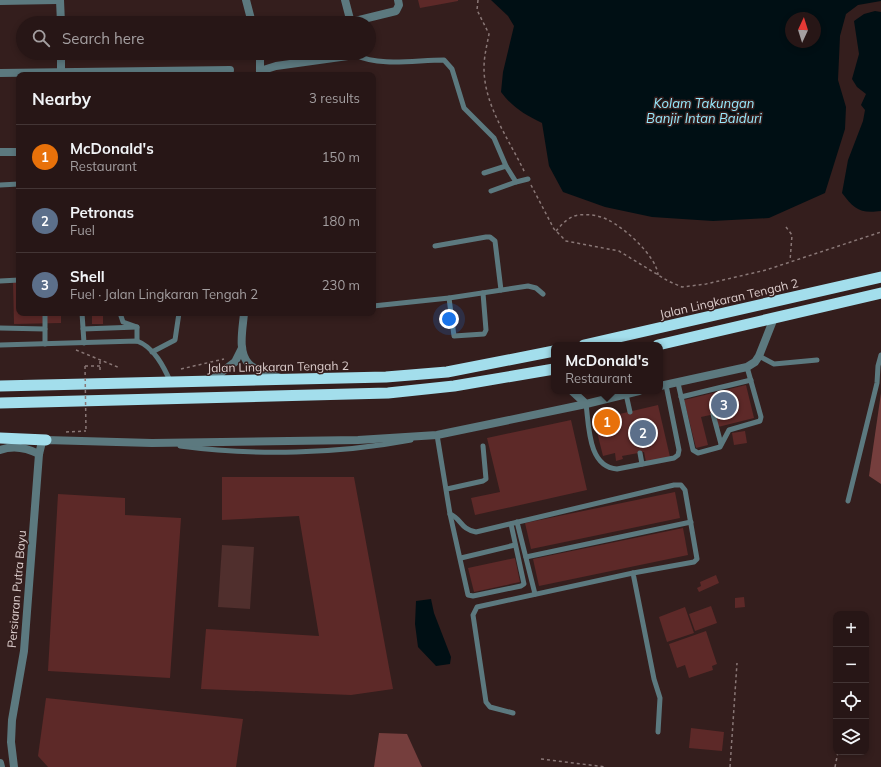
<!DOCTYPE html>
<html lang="en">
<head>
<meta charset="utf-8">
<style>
	:root { --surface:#271616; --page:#2f1f1f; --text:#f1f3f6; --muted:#a49fa1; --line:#433535; --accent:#57c9e2 }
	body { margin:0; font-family:Mulish,sans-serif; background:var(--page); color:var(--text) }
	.controls { position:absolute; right:12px; bottom:12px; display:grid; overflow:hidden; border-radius:8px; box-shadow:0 2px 6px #0003 }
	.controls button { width:36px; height:36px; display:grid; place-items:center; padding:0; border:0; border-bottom:1px solid var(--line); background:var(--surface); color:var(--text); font:20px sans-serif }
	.compass { position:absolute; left:785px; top:12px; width:36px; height:36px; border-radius:50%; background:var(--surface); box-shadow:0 2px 6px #0003; rotate:4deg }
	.you { position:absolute; left:449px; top:319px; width:14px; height:14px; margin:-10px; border:3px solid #fff; border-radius:50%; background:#1a73e8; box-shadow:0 0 0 6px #1a73e833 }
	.badge { display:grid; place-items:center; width:26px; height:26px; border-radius:50%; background:var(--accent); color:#fff; font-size:13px; font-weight:700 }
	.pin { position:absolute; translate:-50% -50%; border:2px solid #fff; box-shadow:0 1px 4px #0006 }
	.popup { position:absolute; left:551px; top:342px; width:112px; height:52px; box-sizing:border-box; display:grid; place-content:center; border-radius:8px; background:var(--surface); filter:drop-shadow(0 1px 3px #0005); font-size:13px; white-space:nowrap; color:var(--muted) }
	.popup b { font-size:15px; color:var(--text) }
	.popup::after { content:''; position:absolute; left:50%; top:100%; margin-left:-8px; border:8px solid transparent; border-top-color:var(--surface) }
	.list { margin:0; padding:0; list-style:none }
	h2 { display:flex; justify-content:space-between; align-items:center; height:52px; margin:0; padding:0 16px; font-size:17px }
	h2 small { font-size:13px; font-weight:400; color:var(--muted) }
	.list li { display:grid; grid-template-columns:26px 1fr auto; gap:12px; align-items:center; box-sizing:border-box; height:64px; padding:0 16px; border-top:1px solid var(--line) }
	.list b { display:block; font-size:15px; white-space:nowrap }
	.list p { margin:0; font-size:13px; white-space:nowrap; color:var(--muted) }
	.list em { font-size:13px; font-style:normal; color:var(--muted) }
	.icon { flex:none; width:22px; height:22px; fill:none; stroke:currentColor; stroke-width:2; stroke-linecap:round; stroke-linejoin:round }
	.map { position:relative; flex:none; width:881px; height:767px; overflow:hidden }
	.search { position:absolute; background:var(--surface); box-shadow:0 2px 6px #0003; left:16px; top:16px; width:360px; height:44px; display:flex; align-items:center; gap:10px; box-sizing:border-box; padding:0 14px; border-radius:22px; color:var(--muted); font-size:15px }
	.panel { position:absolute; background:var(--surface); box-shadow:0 2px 6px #0003; left:16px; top:72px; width:360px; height:244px; border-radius:8px }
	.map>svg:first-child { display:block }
	.green { fill:#502f2d }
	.forest { fill:#753e3d }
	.water { fill:#000f14; fill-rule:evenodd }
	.building { fill:#5d2928 }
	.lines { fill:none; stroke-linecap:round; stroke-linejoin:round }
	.path { stroke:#897776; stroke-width:1.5; stroke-dasharray:3 3; stroke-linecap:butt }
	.service { stroke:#5c797f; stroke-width:5 }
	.minor { stroke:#5c797f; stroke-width:8 }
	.tertiary { stroke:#5c797f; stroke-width:8 }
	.trunk { stroke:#a3deec; stroke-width:11 }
	.path-bridge { stroke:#897776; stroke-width:1.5; stroke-dasharray:3 3; stroke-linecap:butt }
	.labels { text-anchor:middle; stroke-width:3; stroke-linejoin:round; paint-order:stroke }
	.street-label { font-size:12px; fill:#dccdcc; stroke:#341e1d }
	.water-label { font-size:13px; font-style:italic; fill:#97eafe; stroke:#341e1d }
</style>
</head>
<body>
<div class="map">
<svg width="881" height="767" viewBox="0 0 881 767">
	<rect width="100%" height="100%" fill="#341e1d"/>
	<polygon class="green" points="222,545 254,547 250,609 218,607"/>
	<g class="forest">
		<polygon points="881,393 881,484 869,476"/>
		<polygon points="379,733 407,734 422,767 374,767"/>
	</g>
	<g class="water">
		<path d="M491 0H881V1L858 5 846 14 840 36 838 80 846 107 845 129 825 193 769 218 713 221 652 217 605 207 563 192 549 166 542 123C525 115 512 107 501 92L503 72 514 26 508 16ZM791 18H815V42H791Z"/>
		<path d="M875 11 881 12V211C860 214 854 209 842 193L848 160 863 121 865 110 861 105 866 94 857 87 852 79 859 54 854 21 864 14Z"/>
		<polygon points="431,599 434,613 451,657 450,664 436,666 418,647 415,624 416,601"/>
	</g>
	<g class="building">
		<polygon points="418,0 458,0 458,1 420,8"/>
		<polygon points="13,281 19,281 19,313 61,313 61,323 14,324"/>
		<rect x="92" y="313" width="11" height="11"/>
		<polygon points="746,385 754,418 718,427 715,414 701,417 708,445 696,448 684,400"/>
		<polygon points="658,405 670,457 646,462 644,452 622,456 623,459 616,461 615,453 603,456 594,420"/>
		<polygon points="571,420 587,490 475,515 471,498 500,492 487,438"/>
		<polygon points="745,431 747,443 734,445 732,433"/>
		<polygon points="222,477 354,477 393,689 351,695 201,689 206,629 319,636 299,516 222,520"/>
		<polygon points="675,492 680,518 531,549 525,523"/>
		<polygon points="58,494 125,498 125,515 181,518 170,678 48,671"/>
		<polygon points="683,528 688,555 539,586 533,559"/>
		<polygon points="515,558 520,582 474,592 468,568"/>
		<polygon points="716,575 719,583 699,592 697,588 701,586 700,582"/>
		<polygon points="744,597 745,607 735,608 735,598"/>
		<polygon points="711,606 717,623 695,631 689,614"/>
		<polygon points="685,607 694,633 667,642 659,617"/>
		<polygon points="706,631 717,664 712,666 713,670 689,678 685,665 677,668 669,644"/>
		<polygon points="46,698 243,719 236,767 48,767 38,756"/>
		<polygon points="691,728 724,732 722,751 689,748"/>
	</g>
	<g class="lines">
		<g class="path">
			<path d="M478 0 477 10 489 34C487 45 484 56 484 68 484 106 509 139 525 173"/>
			<polyline points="531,185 554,229 566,241 619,251 668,281 682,287 706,284 766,270 881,232"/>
			<polyline points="786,227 792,235 790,261"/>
			<path d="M556 231C562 224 568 217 578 215 588 214 599 215 608 220 624 227 657 257 658 275"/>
			<polyline points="76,350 120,368"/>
			<polyline points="100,361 100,371"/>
			<polyline points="85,366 100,366"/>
			<polyline points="181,369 224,359"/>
			<polyline points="66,432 86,431"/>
			<polyline points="541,759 606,767"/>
			<polyline points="730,767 737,663"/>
			<polyline points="835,767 838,752"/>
		</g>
		<g class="service">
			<path d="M355 55C381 67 415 60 444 60L452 69 464 108 494 138 506 166 516 182 528 179"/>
			<polyline points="484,173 506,166"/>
			<polyline points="0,185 19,184"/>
			<polyline points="491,191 516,182"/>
			<polyline points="435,246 486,237 490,237 495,241 501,290"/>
			<polyline points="0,281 19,280"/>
			<polyline points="449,298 454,336 484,334 486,330 483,293"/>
			<polyline points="373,306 449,298 528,286 536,288 543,294"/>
			<polyline points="45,313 45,344"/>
			<polyline points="82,313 84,343"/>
			<polyline points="120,313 123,322 137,327 137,341"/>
			<polyline points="0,328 45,329"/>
			<polyline points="83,329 137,327"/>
			<path d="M0 345 137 341C154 347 164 367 171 383"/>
			<polyline points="152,352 175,340 179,313"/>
			<polyline points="759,356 774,364 817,360"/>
			<polyline points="678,383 693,450 698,453 720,447 729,430 760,421 761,417 747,367"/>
			<polyline points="626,394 630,412"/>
			<polyline points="681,397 751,380"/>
			<path d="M586 404C589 426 588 467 617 469L674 458 678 455 679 450 666 385"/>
			<polyline points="713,414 721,444"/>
			<polyline points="434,436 437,435 450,514 468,595 473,596 521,586 524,584 511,524"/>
			<path d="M180 446C255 456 337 454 411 440"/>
			<polyline points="640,453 642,464"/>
			<polyline points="447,489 483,481 486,479 483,446"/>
			<polyline points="848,501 877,383 878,366 881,355"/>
			<path d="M450 514C462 519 460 529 476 532L674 485H681L685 490 697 559 694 562 633 573 654 679 660 698 658 732"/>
			<polyline points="517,522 535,594"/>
			<polyline points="526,557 691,522"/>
			<polyline points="461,558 515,545"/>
			<polyline points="513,713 490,707 486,702 473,615 477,607 633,573"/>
		</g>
		<g class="minor">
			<polyline points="60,0 61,23"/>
			<polyline points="345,0 351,23"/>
			<polyline points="0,1 57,0"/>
			<polyline points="351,22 396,11 399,5 398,0"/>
			<polyline points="61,53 61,75"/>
			<polyline points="260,71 276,66 355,55 354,53"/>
			<polyline points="0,73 230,70"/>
			<polyline points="0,152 19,152"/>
		</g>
		<g class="tertiary">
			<polyline points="246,0 252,23"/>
			<polyline points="260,53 260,75"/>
			<path d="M244 313C243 328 237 352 249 364 256 371 271 374 280 378"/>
			<polyline points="210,381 235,362 242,348"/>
			<polyline points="660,386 747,367 755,362 759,356 774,318"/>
			<polyline points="572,391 586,404 639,391"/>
			<path d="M0 450C14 445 27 448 39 454"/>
			<polyline points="0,763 1,767"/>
			<polyline points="14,767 11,742 12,720 24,651 39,454 42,442 46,440 152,443 358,440 437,435 586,404"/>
		</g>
		<g class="trunk">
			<polyline points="584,345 881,277"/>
			<polyline points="658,345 881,293"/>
			<polyline points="0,386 386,377 447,372 554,351"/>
			<polyline points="0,403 388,393 454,386 554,369"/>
			<polyline points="0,438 46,440"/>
		</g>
		<polyline class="path-bridge" points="85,366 86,431"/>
	</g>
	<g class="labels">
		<g class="street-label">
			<text transform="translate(729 299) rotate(-13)" y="4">Jalan Lingkaran Tengah 2</text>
			<text transform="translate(278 367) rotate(-1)" y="4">Jalan Lingkaran Tengah 2</text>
			<text transform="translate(17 589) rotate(-85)" y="4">Persiaran Putra Bayu</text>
		</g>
		<g class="water-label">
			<text x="704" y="108">Kolam Takungan<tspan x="704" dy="15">Banjir Intan Baiduri</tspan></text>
		</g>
	</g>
</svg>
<div class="controls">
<button>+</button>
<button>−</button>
<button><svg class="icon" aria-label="locate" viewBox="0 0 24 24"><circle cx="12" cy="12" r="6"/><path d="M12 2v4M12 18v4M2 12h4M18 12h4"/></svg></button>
<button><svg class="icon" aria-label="layers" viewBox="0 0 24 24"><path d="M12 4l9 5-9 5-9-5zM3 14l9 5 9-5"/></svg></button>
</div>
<svg class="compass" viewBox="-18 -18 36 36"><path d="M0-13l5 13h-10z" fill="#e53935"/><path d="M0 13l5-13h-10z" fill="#a49fa1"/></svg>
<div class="you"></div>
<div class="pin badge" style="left:607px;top:422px;background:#e8710a">1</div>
<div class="popup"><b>McDonald's</b>Restaurant</div>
<div class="pin badge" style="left:643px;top:433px;background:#5c6f8a">2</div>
<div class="pin badge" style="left:724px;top:405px;background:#5c6f8a">3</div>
<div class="search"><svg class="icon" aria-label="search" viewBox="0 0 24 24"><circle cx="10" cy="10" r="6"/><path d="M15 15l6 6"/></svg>Search here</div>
<section class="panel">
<h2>Nearby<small>3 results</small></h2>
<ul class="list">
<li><span class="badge" style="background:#e8710a">1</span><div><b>McDonald's</b><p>Restaurant</p></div><em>150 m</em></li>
<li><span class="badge" style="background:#5c6f8a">2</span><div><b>Petronas</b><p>Fuel</p></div><em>180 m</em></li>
<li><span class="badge" style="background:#5c6f8a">3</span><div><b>Shell</b><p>Fuel · Jalan Lingkaran Tengah 2</p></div><em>230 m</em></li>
</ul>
</section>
</div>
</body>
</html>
